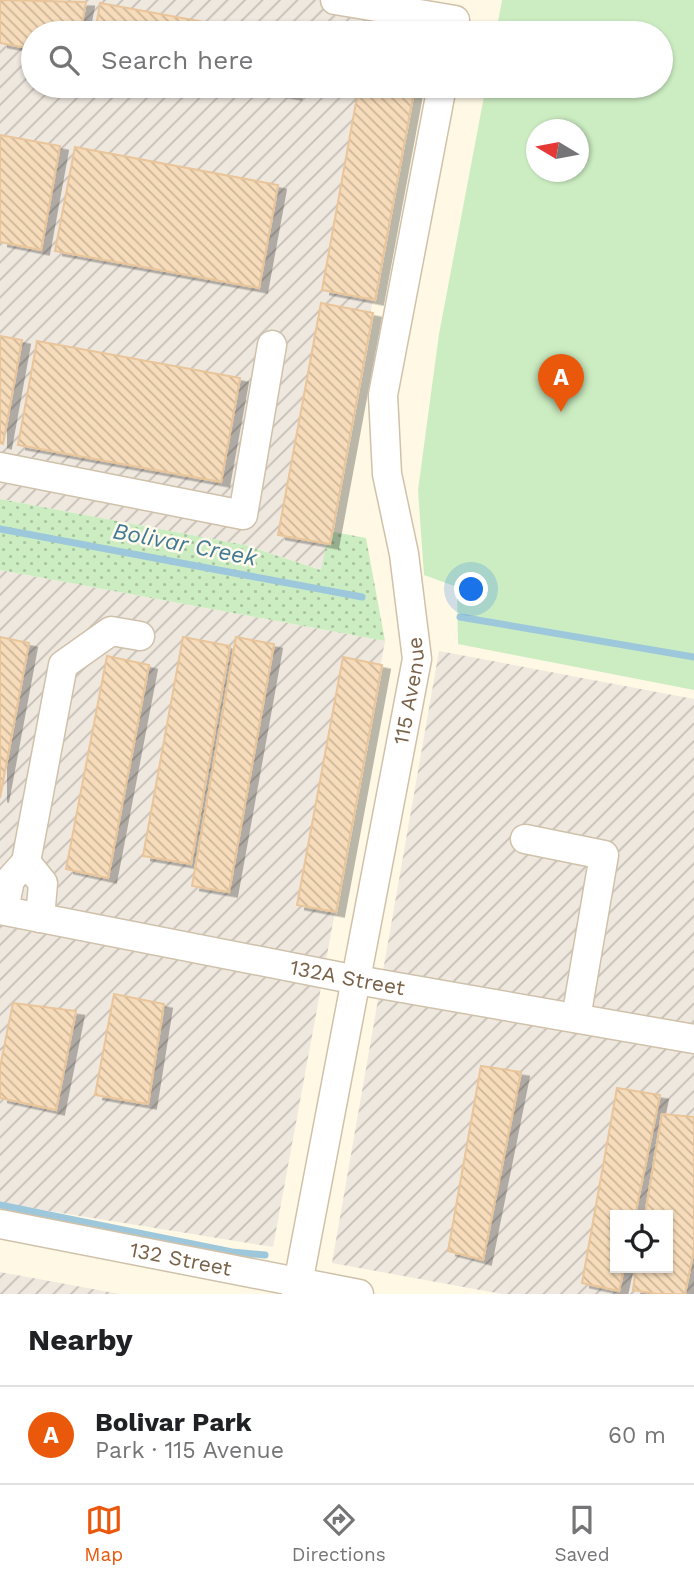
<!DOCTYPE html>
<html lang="en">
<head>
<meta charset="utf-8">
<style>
	:root { --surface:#fff; --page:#f2f2f2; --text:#202124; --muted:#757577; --line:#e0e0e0; --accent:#ea580c }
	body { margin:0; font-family:"Work Sans",sans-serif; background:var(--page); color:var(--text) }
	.controls { position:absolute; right:21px; bottom:21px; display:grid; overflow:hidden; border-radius:0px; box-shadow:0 2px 5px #0004 }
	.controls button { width:63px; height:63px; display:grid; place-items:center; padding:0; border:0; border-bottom:2px solid var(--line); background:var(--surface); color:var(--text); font:35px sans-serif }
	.compass { position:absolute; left:526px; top:119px; width:63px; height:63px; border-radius:50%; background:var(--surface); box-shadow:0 2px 5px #0004; rotate:280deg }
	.you { position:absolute; left:472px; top:590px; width:24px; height:24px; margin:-18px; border:5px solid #fff; border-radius:50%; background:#1a73e8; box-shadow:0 0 0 10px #1a73e833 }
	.badge { display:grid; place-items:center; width:46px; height:46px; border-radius:50%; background:var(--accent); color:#fff; font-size:23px; font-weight:700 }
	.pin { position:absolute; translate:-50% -58px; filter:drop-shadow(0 2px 4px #0008) }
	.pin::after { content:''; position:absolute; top:37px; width:24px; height:21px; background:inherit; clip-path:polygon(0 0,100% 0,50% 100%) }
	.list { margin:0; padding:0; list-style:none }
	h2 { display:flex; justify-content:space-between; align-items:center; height:91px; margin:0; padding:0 28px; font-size:30px }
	h2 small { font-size:23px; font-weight:400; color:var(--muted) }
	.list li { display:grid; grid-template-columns:46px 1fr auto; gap:21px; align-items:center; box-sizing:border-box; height:98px; padding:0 28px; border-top:2px solid var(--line) }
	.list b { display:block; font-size:26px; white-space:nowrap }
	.list p { margin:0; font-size:23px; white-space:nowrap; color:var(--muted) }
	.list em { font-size:23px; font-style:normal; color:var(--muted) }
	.icon { flex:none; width:38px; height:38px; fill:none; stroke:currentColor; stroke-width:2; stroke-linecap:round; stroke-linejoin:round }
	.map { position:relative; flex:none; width:694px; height:1294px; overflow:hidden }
	.search { position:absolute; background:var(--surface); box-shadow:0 2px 5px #0004; left:21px; right:21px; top:21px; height:77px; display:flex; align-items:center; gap:18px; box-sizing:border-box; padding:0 24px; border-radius:38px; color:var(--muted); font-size:26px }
	.sheet { height:189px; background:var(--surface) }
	nav { display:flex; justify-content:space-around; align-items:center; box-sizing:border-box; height:98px; border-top:2px solid var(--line); background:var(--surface); font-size:19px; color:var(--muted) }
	nav a { display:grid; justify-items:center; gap:4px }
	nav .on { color:var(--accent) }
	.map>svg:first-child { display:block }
	.industrial { fill:url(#industrial-furrows); fill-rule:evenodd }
	.grass { fill:url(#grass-dots) }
	.green { fill:#ccedc2; fill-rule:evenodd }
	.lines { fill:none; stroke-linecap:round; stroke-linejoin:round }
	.stream { stroke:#9dc8dc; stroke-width:7 }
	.building { fill:url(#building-back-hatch); stroke:#eac599; stroke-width:2; filter:url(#shadow) }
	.minor-casing { stroke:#d0c1aa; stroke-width:31 }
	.minor { stroke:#fff; stroke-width:28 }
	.labels { text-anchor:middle; stroke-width:5; stroke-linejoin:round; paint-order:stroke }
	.street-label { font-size:21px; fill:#796248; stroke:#fffbed }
	.water-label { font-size:23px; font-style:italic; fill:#427995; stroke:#fffbed }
</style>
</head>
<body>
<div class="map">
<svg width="694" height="1294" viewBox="0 0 694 1294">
	<defs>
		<pattern id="industrial-furrows" width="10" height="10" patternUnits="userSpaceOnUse" patternTransform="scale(1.75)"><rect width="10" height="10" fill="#eee8df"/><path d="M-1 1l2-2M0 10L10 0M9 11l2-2" fill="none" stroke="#c6bfb7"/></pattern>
		<pattern id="grass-dots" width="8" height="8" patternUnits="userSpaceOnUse" patternTransform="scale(1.75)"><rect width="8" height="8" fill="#ccedc2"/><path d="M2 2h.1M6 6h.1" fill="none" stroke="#aac3a0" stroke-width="1.8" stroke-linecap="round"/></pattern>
		<pattern id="building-back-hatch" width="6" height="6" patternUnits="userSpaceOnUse" patternTransform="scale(1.75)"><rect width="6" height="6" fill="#f6dcba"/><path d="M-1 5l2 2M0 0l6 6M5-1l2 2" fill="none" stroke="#ccb699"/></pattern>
		<filter id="shadow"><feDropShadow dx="8" dy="4.5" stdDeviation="0" flood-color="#0004"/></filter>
	</defs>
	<rect width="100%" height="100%" fill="#fef8e5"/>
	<g class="industrial">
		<polygon points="0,0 429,0 422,33 33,33 33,86 413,86 322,570 245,545 0,499"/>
		<polygon points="0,570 385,641 273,1247 0,1203"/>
		<path d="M439 651 694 699V1294H502L332 1263ZM615 1215H668V1268H615Z"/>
		<polygon points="0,1272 120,1294 0,1294"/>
	</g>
	<polygon class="grass" points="0,499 245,545 321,570 329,531 366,538 385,641 0,570"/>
	<path class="green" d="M502 0H694V690L458 644 457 587 424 575 418 490 439 334 486 86H661V33H496ZM536 130H578V172H536Z"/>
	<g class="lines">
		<g class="stream">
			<polyline points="0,529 362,597"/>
			<polyline points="460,617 694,657"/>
			<polyline points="0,1205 232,1252 265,1255"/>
		</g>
	</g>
	<g class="building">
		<polygon points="0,0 86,2 80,33 33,33 33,49 0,43"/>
		<polygon points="100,3 264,33 95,33"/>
		<polygon points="242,86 295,86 293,95"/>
		<polygon points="359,86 415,86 375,300 322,290"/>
		<polygon points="0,135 60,146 41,250 0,242"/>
		<polygon points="75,147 278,185 259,288 55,251"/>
		<polygon points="321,303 373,313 330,544 278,535"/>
		<polygon points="0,336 22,340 3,444 0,443"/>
		<polygon points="37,341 240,378 221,482 18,445"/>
		<polygon points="0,637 29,643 0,798"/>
		<polygon points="183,637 230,646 191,864 143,856"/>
		<polygon points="236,637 274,644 229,892 192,886"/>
		<polygon points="107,656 149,665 108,878 66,869"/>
		<polygon points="343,657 382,665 336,912 297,905"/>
		<polygon points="114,994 164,1004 148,1104 95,1095"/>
		<polygon points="13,1003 76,1011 56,1110 0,1098 0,1067"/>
		<polygon points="481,1066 521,1072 483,1260 448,1251"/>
		<polygon points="617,1088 660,1095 635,1215 615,1215 615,1268 624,1268 619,1291 582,1283"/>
		<polygon points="662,1114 694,1117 694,1249 685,1294 658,1294 633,1290 636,1268 668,1268 668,1215 645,1215"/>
	</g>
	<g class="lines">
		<g class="minor-casing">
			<g id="minor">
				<polyline points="335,0 455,20"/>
				<polyline points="0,467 243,515 272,345"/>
				<polyline points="525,839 604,855 576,1018"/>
				<polyline points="26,862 63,665 111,631 140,636"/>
				<path id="s1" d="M0 910 357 980 694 1039"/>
				<polyline points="4,910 10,880 26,862 43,883 40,918"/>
				<path id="s2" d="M0 1224 359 1294"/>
				<path id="s3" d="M296 1294 417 659 404 554 387 474 383 395 442 86"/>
			</g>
		</g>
		<use href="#minor" class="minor"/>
	</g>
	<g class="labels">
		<g class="street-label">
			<text dy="7" stroke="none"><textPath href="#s3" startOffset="614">115 Avenue</textPath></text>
			<text dy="7" stroke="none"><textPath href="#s1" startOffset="354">132A Street</textPath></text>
			<text dy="7" stroke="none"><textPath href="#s2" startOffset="184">132 Street</textPath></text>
		</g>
		<g class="water-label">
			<text transform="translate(185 544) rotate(11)" y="8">Bolivar Creek</text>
		</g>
	</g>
</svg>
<div class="controls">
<button><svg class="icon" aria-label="locate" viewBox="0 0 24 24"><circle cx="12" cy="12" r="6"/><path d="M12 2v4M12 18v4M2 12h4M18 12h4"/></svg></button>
</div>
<svg class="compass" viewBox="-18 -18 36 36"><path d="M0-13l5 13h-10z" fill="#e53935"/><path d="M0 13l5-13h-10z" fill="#757577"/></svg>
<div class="you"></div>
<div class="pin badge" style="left:561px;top:412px">A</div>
<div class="search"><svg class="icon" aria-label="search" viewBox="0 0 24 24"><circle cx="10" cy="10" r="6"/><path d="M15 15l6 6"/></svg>Search here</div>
</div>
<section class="sheet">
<h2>Nearby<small></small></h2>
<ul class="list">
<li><span class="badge">A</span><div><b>Bolivar Park</b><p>Park · 115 Avenue</p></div><em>60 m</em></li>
</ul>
</section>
<nav>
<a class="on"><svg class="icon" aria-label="map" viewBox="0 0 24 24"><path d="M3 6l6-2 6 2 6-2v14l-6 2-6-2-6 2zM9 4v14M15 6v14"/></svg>Map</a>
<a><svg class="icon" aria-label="directions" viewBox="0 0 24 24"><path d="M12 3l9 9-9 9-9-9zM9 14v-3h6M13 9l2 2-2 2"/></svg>Directions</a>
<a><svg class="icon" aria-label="saved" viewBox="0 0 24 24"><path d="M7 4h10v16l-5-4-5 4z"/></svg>Saved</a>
</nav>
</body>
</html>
